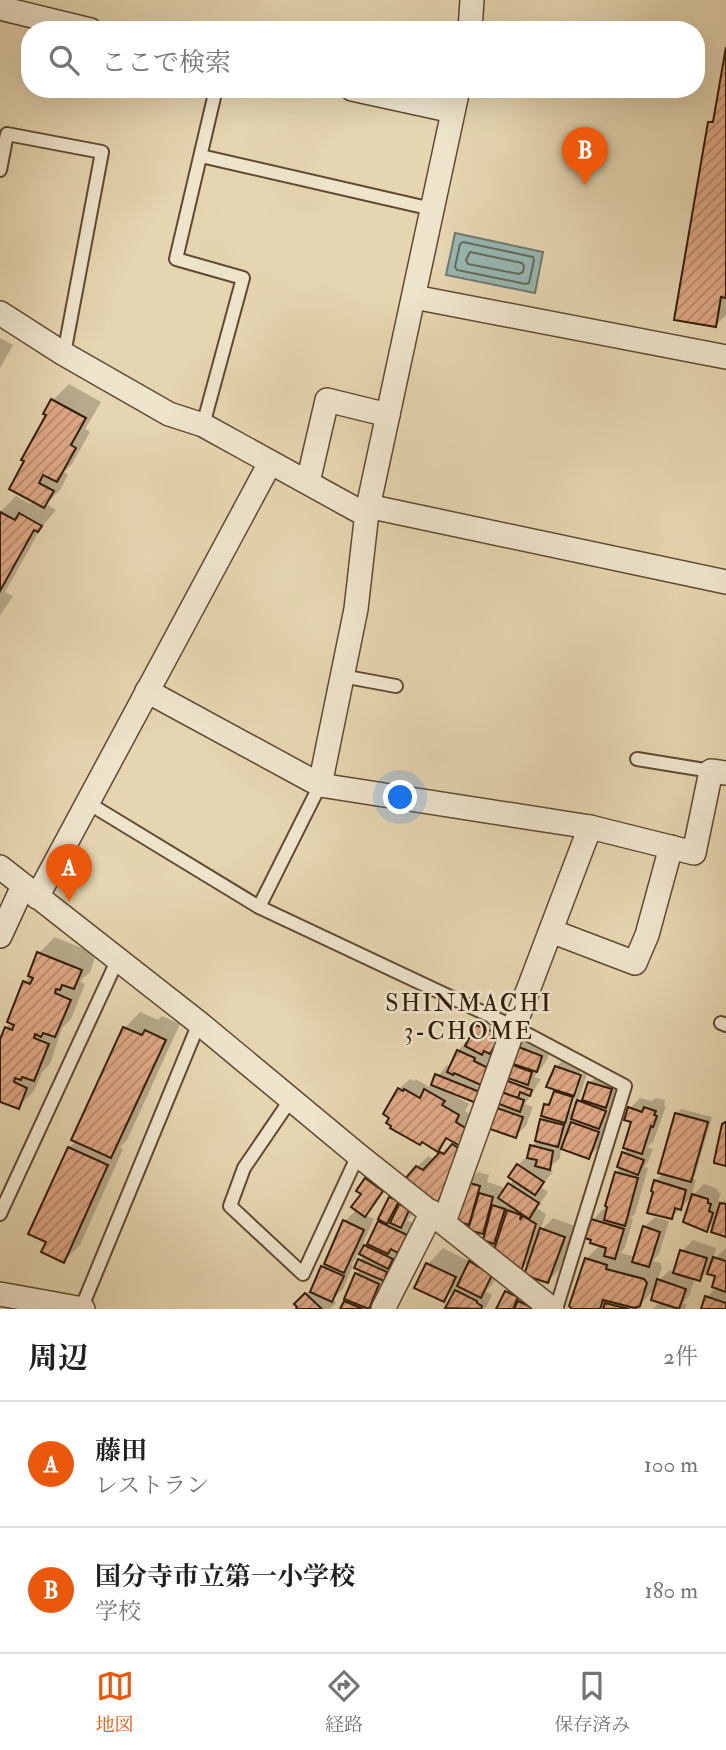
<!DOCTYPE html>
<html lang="ja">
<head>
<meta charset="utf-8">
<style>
	:root { --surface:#fff; --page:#f2f2f2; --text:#202124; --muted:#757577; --line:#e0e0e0; --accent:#ea580c }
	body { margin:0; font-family:"IM FELL Double Pica","Noto Serif JP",serif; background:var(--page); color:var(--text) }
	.you { position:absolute; left:401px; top:798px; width:24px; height:24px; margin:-18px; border:5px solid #fff; border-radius:50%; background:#1a73e8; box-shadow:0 0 0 10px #1a73e833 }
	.badge { display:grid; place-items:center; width:46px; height:46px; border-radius:50%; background:var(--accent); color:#fff; font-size:23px; font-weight:700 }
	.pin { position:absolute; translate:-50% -58px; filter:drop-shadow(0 2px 4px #0008) }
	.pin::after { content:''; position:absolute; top:37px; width:24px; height:21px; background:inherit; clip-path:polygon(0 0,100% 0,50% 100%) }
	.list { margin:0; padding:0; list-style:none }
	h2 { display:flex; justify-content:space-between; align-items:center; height:91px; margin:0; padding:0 28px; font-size:30px }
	h2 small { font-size:23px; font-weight:400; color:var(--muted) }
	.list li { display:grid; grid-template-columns:46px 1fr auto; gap:21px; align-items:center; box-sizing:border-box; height:126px; padding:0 28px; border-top:2px solid var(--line) }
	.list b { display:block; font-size:26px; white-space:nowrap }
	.list p { margin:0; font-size:23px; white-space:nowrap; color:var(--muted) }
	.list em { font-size:23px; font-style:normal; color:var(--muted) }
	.icon { flex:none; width:38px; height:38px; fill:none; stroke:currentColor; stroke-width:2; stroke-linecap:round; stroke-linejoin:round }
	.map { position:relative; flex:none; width:726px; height:1309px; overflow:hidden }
	.search { position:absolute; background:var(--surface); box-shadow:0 7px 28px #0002; left:21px; right:21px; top:21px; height:77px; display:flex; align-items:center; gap:18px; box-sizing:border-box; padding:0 24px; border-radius:28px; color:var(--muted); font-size:26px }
	.sheet { height:343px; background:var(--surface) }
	nav { display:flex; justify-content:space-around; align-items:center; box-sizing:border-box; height:98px; border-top:2px solid var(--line); background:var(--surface); font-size:19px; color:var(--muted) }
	nav a { display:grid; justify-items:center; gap:4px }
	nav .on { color:var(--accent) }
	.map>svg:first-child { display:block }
	.water { fill:#97b7b2; stroke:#6f796e; stroke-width:2 }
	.shadow { fill:#0003; fill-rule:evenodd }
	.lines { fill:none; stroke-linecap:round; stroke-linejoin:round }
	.shore { stroke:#646a5c; stroke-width:2 }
	.building { fill:url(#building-hatch); stroke:#321c07; stroke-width:2 }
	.service-casing { stroke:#5f4a31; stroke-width:16 }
	.minor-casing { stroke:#5f4a31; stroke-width:26 }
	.service { stroke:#eee4cc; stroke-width:12 }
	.minor { stroke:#eee4cc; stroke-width:23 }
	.labels { text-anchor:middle; stroke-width:5; stroke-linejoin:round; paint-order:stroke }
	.neighbourhood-label { font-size:24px; letter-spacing:2px; fill:#321c07; stroke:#eee4cc }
</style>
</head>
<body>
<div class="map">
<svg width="726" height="1309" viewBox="0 0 726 1309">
	<defs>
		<pattern id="building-hatch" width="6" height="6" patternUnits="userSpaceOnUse" patternTransform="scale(1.75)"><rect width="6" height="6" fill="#e0a986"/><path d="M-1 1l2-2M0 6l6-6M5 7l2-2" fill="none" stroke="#b6896c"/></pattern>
	</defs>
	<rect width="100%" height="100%" fill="#e5d5b0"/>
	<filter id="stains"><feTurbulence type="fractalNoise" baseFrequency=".00286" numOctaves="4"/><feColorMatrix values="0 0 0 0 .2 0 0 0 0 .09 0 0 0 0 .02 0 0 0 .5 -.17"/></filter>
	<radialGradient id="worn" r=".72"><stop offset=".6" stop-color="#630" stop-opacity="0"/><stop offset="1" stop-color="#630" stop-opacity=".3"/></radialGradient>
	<polygon class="water" points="455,233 543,252 535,293 446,275"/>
	<g class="shadow">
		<polygon points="726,57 726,315 716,325 709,122 716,116"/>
		<polygon points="0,338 13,345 0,368"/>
		<polygon points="69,384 101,402 85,429 90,432 72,464 64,472 68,475 60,490 46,504 56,510 41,528 5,592 13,596 0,616 0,512 16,496 30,504 34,501 48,415 46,413 53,400"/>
		<polygon points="55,937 96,954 90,972 80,981 85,984 71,1019 62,1028 50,1064 42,1072 34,1091 18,1107 0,1100 0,1043 6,1028 12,1022 25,982 32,975 39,953"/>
		<polygon points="140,1012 158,1020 162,1016 180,1024 127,1140 120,1147 123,1149 80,1245 64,1261 48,1242 69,1148 76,1140 73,1139 125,1028"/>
		<polygon points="488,1016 510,1024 501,1042 489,1053 498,1057 475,1101 449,1090 448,1092 469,1104 465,1111 477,1118 448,1193 437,1203 417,1167 428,1156 435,1160 454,1140 448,1139 438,1150 399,1089 410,1079 414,1081 416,1079 429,1087 447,1065 451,1066 458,1051"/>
		<polygon points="528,1037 552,1045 547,1060 534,1077 541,1079 525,1104 533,1107 526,1126 515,1136 496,1108 501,1103 496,1101 510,1077 508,1076 517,1047"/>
		<path d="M567 1056 590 1064 578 1102 586 1094 590 1083 600 1072 621 1079 616 1095 612 1099 615 1100 609 1116 605 1120 608 1122 599 1147 588 1157 561 1147 560 1158 549 1168 553 1171 541 1187 548 1192 537 1208 546 1214 540 1231 553 1218 575 1226 559 1270 548 1281 531 1259 521 1270 501 1235 494 1242 485 1233 470 1228 472 1224 459 1220 467 1183 478 1172 489 1175 487 1182 503 1187 501 1197 514 1179 518 1165 530 1153 532 1146 538 1140 542 1120 546 1116V1105L558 1089 556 1067ZM582 1066 585 1067 571 1111H567Z"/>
		<polygon points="640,1098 652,1101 656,1098 665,1100 664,1105 666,1106 653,1142 647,1147 653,1149 648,1162 644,1167 648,1168 635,1214 630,1218 633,1219 625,1247 621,1253 636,1257 644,1227 655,1217 669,1221 659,1254 652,1261 660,1263 662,1267 657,1282 670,1270 675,1272 682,1251 693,1240 716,1248 713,1260 726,1248 726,1309 703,1309 707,1297 717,1287 718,1275 707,1272 699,1279 695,1278 689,1296 683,1303 687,1304 685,1309 653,1309 661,1301 657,1287 642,1302 640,1309 575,1309 586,1259 601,1244 593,1220 603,1209 608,1211 616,1172 622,1167 624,1153 629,1148 633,1121 630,1108"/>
		<polygon points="681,1109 712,1117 695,1175 692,1178 696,1180 691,1197 672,1217 655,1181 664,1173 677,1114"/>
		<polygon points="377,1169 393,1180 365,1215 374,1219 355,1260 351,1264 353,1265 343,1289 333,1299 336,1303 330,1309 298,1309 297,1304 315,1285 345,1221 357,1209 367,1179"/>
		<polygon points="704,1184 718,1189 717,1192 721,1193 718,1201 723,1202 726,1199 726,1235 717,1220 707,1230 693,1195"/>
		<polygon points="401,1187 419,1198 412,1215 407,1220 416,1224 409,1240 401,1248 403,1249 394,1260 397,1261 379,1296 367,1309 342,1309 348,1299 356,1274 361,1270 360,1260 365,1255 361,1253 382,1219 380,1218 391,1198"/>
		<polygon points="443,1248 471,1262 481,1252 502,1264 492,1285 485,1291 492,1295 485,1309 448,1308 458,1287 443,1300 428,1264"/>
		<polygon points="517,1281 537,1309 498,1309 506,1292"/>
	</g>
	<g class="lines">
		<g class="shore">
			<polygon points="463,242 533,257 534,260 529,283 526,284 457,270 455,267 460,244"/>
			<polygon points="470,252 522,263 524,266 523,272 519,274 468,264 466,260"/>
		</g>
	</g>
	<g class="building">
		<polygon points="726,47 726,298 721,297 716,327 674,320 708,122 713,122"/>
		<polygon points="51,399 86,418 71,445 76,448 57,482 43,475 39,483 54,491 44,508 9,489 24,461 21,460 46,415 43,414"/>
		<polygon points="0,512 15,520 19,513 42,526 38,532 34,530 0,591"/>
		<polygon points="37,952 82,970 74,989 62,985 60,990 56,989 55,993 71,1000 55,1037 43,1033 41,1037 35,1034 34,1038 49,1044 34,1081 22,1077 21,1080 15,1078 14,1082 27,1088 19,1109 0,1102 0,1039 5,1027 12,1030 14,1025 7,1022 23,981 30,984 33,978 28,976"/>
		<polygon points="476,1025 501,1035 490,1054 484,1051 482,1055 465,1046"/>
		<polygon points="123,1027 142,1035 145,1030 166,1040 111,1158 71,1140"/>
		<polygon points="516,1046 542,1056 537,1072 510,1063"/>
		<polygon points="457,1050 475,1058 474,1061 488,1068 481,1085 454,1073 453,1075 447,1072"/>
		<polygon points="510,1064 532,1072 528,1085 505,1077"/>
		<polygon points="555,1066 581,1075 574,1096 546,1087"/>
		<polygon points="435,1074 480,1092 476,1103 431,1085"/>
		<polygon points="505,1080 532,1090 530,1096 520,1092 518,1098 501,1092"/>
		<polygon points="588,1082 612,1089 606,1108 582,1100"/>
		<polygon points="398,1088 403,1091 404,1089 420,1098 424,1089 445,1101 442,1105 459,1115 456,1122 467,1129 462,1147 446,1138 438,1152 422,1142 420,1145 390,1128 391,1126 386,1123 389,1118 383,1114"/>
		<polygon points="498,1091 524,1100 520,1112 494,1102"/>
		<polygon points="554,1091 573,1097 565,1123 541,1116 544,1104 549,1105"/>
		<polygon points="577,1100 606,1111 599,1129 571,1119"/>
		<polygon points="494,1107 523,1117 516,1138 487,1128"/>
		<polygon points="628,1107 642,1112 644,1107 656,1111 654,1115 657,1116 653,1127 651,1126 642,1154 623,1148 631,1122 624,1120"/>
		<polygon points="675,1113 708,1122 691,1182 658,1173"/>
		<polygon points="540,1119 564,1125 558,1147 535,1141"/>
		<polygon points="571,1122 599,1132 589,1159 561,1149"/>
		<polygon points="725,1122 726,1123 726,1166 714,1163 714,1161 722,1124"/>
		<polygon points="452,1144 458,1148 454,1166 437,1205 404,1180 416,1166 423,1170 440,1152 444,1154"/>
		<polygon points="530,1145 553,1151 550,1170 535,1166 537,1160 527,1158"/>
		<polygon points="68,1147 108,1165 64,1263 41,1252 46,1242 28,1234"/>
		<polygon points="622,1152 644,1160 638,1175 617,1167"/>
		<polygon points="517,1164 544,1182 535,1195 508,1177"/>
		<polygon points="615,1172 638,1178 625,1226 604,1220 607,1207 605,1206"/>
		<polygon points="365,1178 383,1191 365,1217 351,1207 361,1194 356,1191"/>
		<polygon points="654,1180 686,1190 681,1210 675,1208 672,1219 647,1213 653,1192 651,1191"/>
		<polygon points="466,1182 480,1186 469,1225 457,1221 458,1216 456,1215"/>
		<polygon points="508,1183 539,1203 529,1219 498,1198"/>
		<polygon points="479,1193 493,1197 483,1234 468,1230"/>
		<polygon points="692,1194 708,1199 708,1203 711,1204 709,1211 713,1213 707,1232 683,1222"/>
		<polygon points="389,1197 399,1201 387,1224 378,1219"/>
		<polygon points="720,1203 726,1204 726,1237 711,1232"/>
		<polygon points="399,1204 410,1208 401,1228 390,1223"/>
		<polygon points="492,1205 505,1209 494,1244 483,1240"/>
		<polygon points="507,1210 521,1215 520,1220 523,1216 536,1224 521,1272 494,1250"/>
		<polygon points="591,1219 624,1229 615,1259 604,1256 606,1248 590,1243 591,1240 585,1238"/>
		<polygon points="343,1220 364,1230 344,1273 324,1264"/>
		<polygon points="378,1221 407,1235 398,1253 391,1249 388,1254 367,1244"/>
		<polygon points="643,1226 660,1232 649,1267 632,1262"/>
		<polygon points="540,1228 565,1237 548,1283 524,1275"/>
		<polygon points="364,1245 393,1259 388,1269 359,1254"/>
		<polygon points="680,1250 707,1258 700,1281 673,1273"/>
		<polygon points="713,1257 726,1261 726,1292 712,1287 715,1276 707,1274"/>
		<polygon points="585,1258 607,1265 606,1269 644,1279 647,1283 640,1306 635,1308 603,1300 600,1309 572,1309 569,1306"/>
		<polygon points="358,1259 387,1272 384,1281 354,1268"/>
		<polygon points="469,1261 492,1275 481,1298 457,1286"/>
		<polygon points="426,1263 456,1277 444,1302 414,1288"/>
		<polygon points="321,1266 344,1276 332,1302 310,1292"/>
		<polygon points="355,1273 379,1284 369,1309 344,1299"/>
		<polygon points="657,1279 686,1289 679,1309 651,1300"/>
		<polygon points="455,1290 477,1301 477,1303 482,1306 481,1309 445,1308"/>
		<polygon points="505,1291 518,1297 513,1309 496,1309"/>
		<polygon points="305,1293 322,1309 296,1309 297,1307 294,1304"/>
		<polygon points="705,1296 726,1303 726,1309 701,1309"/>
		<polygon points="344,1301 363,1309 340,1309"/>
		<polygon points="518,1301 533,1308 532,1309 514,1309"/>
		<polygon points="605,1303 629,1309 603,1309"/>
	</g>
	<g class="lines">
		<g class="service-casing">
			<g id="service">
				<polyline points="201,156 432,209"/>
				<polyline points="0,170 7,134 102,152 64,354"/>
				<polyline points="203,425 243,278 176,259 216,89"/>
				<polyline points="342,676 396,686"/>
				<polyline points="637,759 711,771"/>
				<polyline points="88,803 259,907 514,1027 625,1086 556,1309"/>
				<polyline points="259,907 320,785"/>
				<polyline points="721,1023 726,1025"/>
				<polyline points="291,1099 244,1168 230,1206 303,1274 358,1155"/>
				<polyline points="0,1214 117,961"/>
				<polyline points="81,1309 199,1023"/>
			</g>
		</g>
		<g class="minor-casing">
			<g id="minor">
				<polyline points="0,8 90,30"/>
				<polyline points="470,30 472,0"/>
				<polyline points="352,89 453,111"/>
				<polyline points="414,297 726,357"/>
				<polyline points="0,313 64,354 169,414 203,425 357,510 367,512 377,508 726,582"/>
				<polyline points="308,482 327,400 388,415"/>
				<polyline points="147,691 320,785 590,827 694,853 711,771 726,773"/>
				<polyline points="320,785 356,609 367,512 458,89"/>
				<polyline points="0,867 199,1023 358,1155 552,1309"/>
				<polyline points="37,897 270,463"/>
				<polyline points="551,931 635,963 647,935 671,847"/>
				<polyline points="0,936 23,886"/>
				<polyline points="444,1222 514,1027 590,827"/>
				<polyline points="0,1294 83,1309"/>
				<polyline points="383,1309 432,1212"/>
			</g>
		</g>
		<use href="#service" class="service"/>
		<use href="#minor" class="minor"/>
	</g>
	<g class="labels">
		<g class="neighbourhood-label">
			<text x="469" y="1011">SHINMACHI<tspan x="469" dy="28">3-CHOME</tspan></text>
		</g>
	</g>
	<rect width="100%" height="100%" filter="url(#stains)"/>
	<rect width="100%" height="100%" fill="url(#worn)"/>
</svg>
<div class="you"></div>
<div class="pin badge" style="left:69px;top:902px">A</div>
<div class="pin badge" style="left:585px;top:185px">B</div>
<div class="search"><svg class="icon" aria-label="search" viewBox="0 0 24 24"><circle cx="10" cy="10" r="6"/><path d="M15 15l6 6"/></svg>ここで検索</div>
</div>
<section class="sheet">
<h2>周辺<small>2件</small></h2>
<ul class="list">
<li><span class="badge">A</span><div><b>藤田</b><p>レストラン</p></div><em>100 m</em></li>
<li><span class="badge">B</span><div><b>国分寺市立第一小学校</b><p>学校</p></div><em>180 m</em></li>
</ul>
</section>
<nav>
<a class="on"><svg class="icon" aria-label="map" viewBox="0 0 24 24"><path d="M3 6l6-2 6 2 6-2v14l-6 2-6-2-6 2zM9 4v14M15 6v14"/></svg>地図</a>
<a><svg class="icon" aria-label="directions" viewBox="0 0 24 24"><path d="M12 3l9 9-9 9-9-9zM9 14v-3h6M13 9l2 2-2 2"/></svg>経路</a>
<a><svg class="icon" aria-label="saved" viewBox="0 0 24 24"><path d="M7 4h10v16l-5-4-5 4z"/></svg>保存済み</a>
</nav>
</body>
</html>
